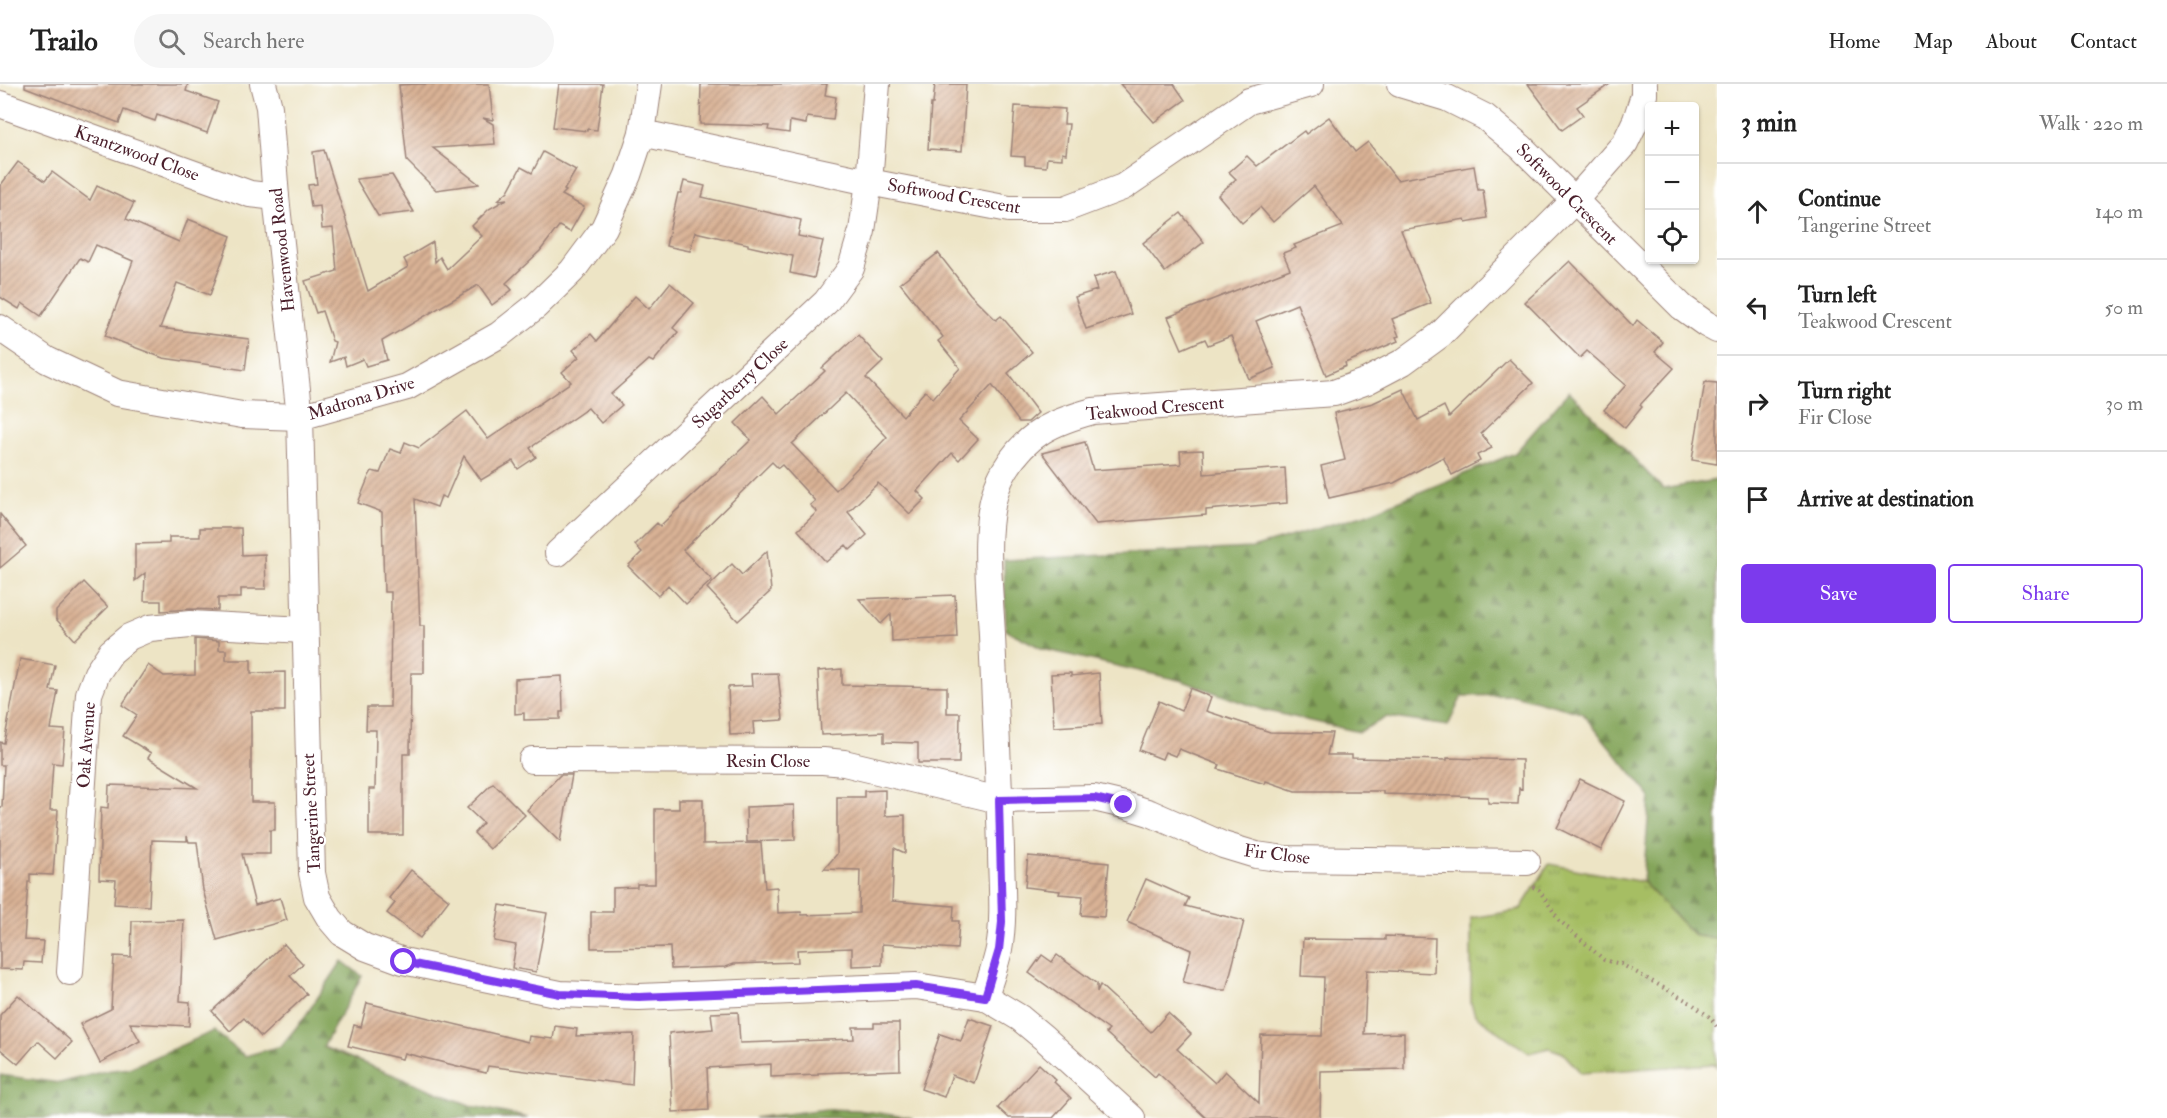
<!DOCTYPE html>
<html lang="en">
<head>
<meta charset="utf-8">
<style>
	:root { --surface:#fff; --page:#f6f6f6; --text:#222; --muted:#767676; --line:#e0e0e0; --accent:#7c3aed }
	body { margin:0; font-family:"IM FELL Double Pica",serif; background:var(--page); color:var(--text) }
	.controls { position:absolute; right:18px; top:18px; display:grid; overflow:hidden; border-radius:6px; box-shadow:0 2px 4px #0004 }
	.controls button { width:54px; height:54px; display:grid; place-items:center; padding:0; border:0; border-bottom:2px solid var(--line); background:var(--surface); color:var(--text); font:30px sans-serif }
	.stop { position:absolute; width:18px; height:18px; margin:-14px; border:4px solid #7c3aed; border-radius:50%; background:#fff }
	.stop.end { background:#7c3aed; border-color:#fff; box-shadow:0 2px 6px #0008 }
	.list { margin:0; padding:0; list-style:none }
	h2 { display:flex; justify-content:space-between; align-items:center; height:78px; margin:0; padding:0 24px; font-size:26px }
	h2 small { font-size:20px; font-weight:400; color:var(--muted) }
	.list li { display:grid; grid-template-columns:39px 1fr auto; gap:18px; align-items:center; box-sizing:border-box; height:96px; padding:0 24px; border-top:2px solid var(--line) }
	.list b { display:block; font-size:22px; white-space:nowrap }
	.list p { margin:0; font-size:20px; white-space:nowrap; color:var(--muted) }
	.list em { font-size:20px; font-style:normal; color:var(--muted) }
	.actions { display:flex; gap:12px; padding:18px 24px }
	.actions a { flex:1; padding:14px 0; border:2px solid var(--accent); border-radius:6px; text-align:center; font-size:21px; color:var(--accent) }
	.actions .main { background:var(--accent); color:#fff }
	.icon { flex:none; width:33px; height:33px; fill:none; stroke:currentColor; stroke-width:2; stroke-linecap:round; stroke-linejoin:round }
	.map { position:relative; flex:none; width:1717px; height:1034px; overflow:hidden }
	header { display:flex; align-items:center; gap:36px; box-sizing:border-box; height:84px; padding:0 30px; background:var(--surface); border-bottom:2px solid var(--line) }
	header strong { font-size:28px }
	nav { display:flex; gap:33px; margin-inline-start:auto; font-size:21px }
	.search { width:420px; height:54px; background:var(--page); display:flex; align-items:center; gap:15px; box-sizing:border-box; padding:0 21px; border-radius:33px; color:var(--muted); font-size:22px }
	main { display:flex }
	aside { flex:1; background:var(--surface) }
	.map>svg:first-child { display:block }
	.grass { fill:url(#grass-tufts); stroke:#786e48; stroke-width:1.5 }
	.forest { fill:url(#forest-firs); stroke:#676242; stroke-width:1.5 }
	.building { fill:url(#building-hatch); fill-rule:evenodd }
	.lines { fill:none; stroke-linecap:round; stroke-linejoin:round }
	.street-casing { stroke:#9c8278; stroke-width:28 }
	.path { stroke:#9c8278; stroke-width:4; stroke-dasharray:1.5 4.5; stroke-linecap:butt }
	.street { stroke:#fff; stroke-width:26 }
	.route { stroke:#7c3aed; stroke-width:8 }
	.labels { text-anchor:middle; stroke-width:4.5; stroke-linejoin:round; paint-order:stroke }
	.street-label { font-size:18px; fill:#4a1f2b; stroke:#fff }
</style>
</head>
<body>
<header>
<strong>Trailo</strong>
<div class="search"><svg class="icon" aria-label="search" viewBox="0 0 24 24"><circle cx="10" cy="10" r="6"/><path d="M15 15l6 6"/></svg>Search here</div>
<nav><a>Home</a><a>Map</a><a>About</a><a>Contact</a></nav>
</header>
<main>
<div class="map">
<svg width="1717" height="1034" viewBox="0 0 1717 1034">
	<defs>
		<pattern id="grass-tufts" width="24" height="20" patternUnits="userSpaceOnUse" patternTransform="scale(1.5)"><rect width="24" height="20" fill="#a6be64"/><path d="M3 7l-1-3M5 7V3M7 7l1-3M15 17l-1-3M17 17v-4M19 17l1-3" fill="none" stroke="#899a53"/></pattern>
		<pattern id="forest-firs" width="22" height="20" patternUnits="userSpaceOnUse" patternTransform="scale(1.5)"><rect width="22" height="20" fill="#84a55a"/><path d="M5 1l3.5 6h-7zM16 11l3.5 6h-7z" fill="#6e864b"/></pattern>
		<pattern id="building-hatch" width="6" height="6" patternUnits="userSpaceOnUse" patternTransform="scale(1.5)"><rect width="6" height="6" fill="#d9b295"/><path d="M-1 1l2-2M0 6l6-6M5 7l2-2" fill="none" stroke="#b2907a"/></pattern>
	</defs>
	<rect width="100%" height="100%" fill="#fff"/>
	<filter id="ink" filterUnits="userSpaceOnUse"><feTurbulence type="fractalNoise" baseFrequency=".0167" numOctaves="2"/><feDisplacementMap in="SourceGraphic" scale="12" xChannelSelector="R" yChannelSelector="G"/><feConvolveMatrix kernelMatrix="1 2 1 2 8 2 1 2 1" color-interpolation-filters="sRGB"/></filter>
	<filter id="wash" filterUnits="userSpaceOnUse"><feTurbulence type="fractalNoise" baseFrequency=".008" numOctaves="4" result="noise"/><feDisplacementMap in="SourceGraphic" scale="24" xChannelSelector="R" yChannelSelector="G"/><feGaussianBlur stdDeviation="1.35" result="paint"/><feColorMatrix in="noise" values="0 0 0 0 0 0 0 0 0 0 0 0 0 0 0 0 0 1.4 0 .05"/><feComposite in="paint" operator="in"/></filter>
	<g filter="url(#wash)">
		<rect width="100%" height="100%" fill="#ede4c5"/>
		<polygon class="grass" points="1549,780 1643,798 1695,852 1717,854 1717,983 1714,980 1581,989 1563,969 1549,964 1529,969 1475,931 1471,919 1471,834 1520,826"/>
		<g class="forest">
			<polygon points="1569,307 1663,405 1717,396 1717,854 1695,852 1643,798 1650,712 1582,629 1514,611 1462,612 1448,642 1387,633 1359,648 1263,626 1183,597 1043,565 1006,546 1004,476 1252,464 1369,429 1515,369"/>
			<polygon points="342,877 362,892 323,963 472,1022 528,1034 0,1034 0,991 60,999 105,987 129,984 214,947 245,972 281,962 304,934"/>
			<polygon points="826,1025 857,1026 913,1034 754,1034"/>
		</g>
		<g id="blocks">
			<g class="building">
				<polygon points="25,0 188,0 186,7 218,18 207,49 157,31 155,37 124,26 119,39 25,3"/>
				<polygon points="415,0 489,0 493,36 483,34 493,40 495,60 433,64 479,100 436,106 407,77 399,1"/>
				<polygon points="559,0 603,0 597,46 587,45 587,47 553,43"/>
				<polygon points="701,0 827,0 825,11 836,13 833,36 807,33 806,40 790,37 789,49 768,46 769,42 700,40"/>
				<polygon points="935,0 966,0 962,67 928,65 931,20 933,20"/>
				<polygon points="1120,0 1174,0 1185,16 1154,38"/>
				<polygon points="1528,0 1610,0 1577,23 1583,31 1562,46"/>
				<polygon points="1015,22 1065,25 1064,40 1069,40 1066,70 1062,69 1062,75 1047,74 1046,83 1025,81 1025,73 1011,72"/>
				<polygon points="1329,33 1355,68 1368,58 1397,96 1474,82 1478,106 1483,106 1487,134 1466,138 1465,135 1401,146 1431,219 1392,235 1399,252 1396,253 1398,257 1345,279 1346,282 1326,291 1297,220 1256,237 1275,284 1249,295 1231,252 1208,261 1205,255 1182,265 1168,233 1290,185 1283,169 1296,164 1294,161 1343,142 1314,102 1273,138 1260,123 1242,139 1218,111 1236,95 1229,88 1247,72 1257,82 1304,47 1306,50"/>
				<polygon points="324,66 368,207 408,183 404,175 433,158 435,178 440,173 447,185 482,152 472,142 489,125 507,115 498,116 508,107 521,83 532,89 543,68 576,86 564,106 566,107 562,111 584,123 570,148 559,142 540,167 506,199 512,206 492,221 478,201 382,257 387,276 366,282 363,275 346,282 344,273 330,278 335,258 332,257 322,227 316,229 305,197 337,187 333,144 322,145 320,122 311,123 308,101 317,100 313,68"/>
				<polygon points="18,78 45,97 52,88 90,116 97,102 134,119 126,135 179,158 188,135 231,152 210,211 177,199 160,244 249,255 245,286 163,274 105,252 133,177 96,161 88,178 80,174 41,232 22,219 19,225 0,213 0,102"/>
				<polygon points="392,91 414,128 378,132 356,95"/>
				<polygon points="684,97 705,102 702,113 801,136 798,152 823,157 814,194 790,189 793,172 748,162 748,160 695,148 690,167 666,162 678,109 681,109"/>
				<polygon points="1181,129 1204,158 1165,188 1143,159"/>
				<path d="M938 169 970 210 996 236 1001 232 1032 268 1008 289 1038 329 1028 338H1019L992 301 959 337 978 355 959 376 952 369 917 407 925 415 910 430 878 399 848 428 867 451 850 466 846 461 826 478 798 446 817 428 810 421 815 417 782 381 778 384 772 378 683 466 712 496 686 520 668 501 658 512 628 482 642 468 635 461 657 439 660 442 751 356 735 339 763 312 779 330 825 287 822 284 858 251 883 278 866 294 903 332 925 307 933 314 960 284 938 257 943 253 900 199ZM846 309 887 353 836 406 792 360Z"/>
				<polygon points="1570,177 1633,242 1637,236 1663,258 1655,268 1674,284 1640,321 1642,323 1625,344 1604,326 1626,301 1587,267 1580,274 1525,218"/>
				<polygon points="1116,187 1131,230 1086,245 1075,213 1097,206 1093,194"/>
				<polygon points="670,199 694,219 673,244 678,248 653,278 649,276 611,310 622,321 601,339 588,324 530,364 536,373 518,385 513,377 481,396 464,372 446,414 441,412 437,423 415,415 420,542 424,542 424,589 411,589 410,670 403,670 403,751 369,751 369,705 375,705 376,646 366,646 367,623 390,623 391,508 384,508 382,428 358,419 369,392 372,387 380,389 390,365 401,369 405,358 419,364 467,327 488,355 571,298 562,288 579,273 573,266 591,250 597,257 635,212 649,225"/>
				<polygon points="1509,275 1533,299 1481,349 1492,364 1477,371 1480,377 1452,391 1443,373 1394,399 1329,414 1321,382 1345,376 1334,329 1373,319 1403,305 1418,336 1444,322 1449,333"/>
				<polygon points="1705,298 1717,299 1717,380 1692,376"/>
				<polygon points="1085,358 1093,386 1181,380 1180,367 1203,366 1204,390 1285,384 1287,419 1206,426 1206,431 1096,440 1042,369"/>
				<polygon points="0,430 26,462 0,484"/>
				<polygon points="200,444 241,444 242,471 265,470 266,505 241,505 241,514 218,514 218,526 191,525 161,527 161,517 144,517 145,489 135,497 135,460 169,459 169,453 200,453"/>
				<polygon points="767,467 771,507 738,537 707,504 732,480 742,491"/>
				<polygon points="84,498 108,523 75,556 56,535 56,527"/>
				<polygon points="955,511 957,554 892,557 891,530 881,540 859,515"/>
				<polygon points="195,555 219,557 219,566 226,566 226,576 251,576 251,589 285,588 285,627 251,627 251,718 275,718 275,746 270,746 270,770 242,770 255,821 280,814 287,836 217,856 203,806 197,758 189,758 187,752 187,757 152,756 149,822 114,820 116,796 99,795 101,723 108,724 109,701 197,704 148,674 151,669 123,652 137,631 122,621 148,581 164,592 195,591"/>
				<polygon points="20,575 55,581 50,606 58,607 51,645 65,646 62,680 53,679 50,726 58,726 53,791 30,790 30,798 28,798 24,856 43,857 41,879 24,878 23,886 0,885 0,723 2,723 4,681 0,681 0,658 4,659"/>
				<polygon points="842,585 842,601 947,603 947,629 960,629 959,679 918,679 918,659 884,658 884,648 821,651 818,587"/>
				<polygon points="778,589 783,636 753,638 754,650 730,651 728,603 752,602 751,590"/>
				<polygon points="1071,589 1071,592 1099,589 1102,640 1054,643 1051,590"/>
				<polygon points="562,592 563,628 560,628 560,635 524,636 524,629 515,630 515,595"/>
				<polygon points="1190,604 1211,613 1206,627 1270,648 1332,649 1327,671 1352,671 1352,674 1447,676 1447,674 1522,676 1522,705 1519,704 1518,720 1488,719 1488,713 1383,710 1383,707 1295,707 1266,697 1265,700 1218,685 1220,681 1179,665 1175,672 1165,668 1162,675 1139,666 1159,617 1181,627"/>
				<polygon points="560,691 572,691 560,758 527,726"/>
				<polygon points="1580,695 1625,717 1601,766 1557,744"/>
				<polygon points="493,699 525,731 490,765 474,749 483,739 467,724"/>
				<polygon points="885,706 885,732 905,731 905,769 894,764 892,817 954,822 953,837 959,837 957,865 882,860 882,881 852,882 852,864 797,866 798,878 734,880 726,883 671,885 670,863 591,864 591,828 613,828 613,804 637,803 637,800 655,800 655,725 679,725 679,715 703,715 703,760 761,759 765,804 777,803 778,829 801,828 802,831 859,829 860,786 824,785 837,770 837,713 864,713 864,707"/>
				<polygon points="794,721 795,756 747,758 746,723"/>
				<polygon points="1028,772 1109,779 1104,833 1081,831 1083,812 1059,810 1060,807 1025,803"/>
				<polygon points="411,786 449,816 420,854 387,829 395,819 389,814"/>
				<polygon points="1146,795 1189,814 1185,822 1244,837 1226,906 1217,906 1183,898 1191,866 1127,838"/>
				<polygon points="500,821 547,829 536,888 512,884 516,861 494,857"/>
				<polygon points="184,836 180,917 190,918 189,942 130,939 140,957 100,979 80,940 111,925 114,872 131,873 132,837"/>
				<polygon points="1385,852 1435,854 1434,889 1367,886 1364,950 1404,949 1404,985 1321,987 1320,1034 1206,1034 1158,989 1155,993 1106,949 1109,946 1029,889 1042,871 1052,878 1057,871 1097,900 1097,908 1100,901 1151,948 1168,929 1191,950 1177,965 1215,999 1225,987 1259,1019 1261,951 1322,952 1324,893 1301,892 1303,855 1385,856"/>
				<polygon points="284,860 303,880 290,892 307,910 261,953 244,934 230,947 212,927"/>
				<polygon points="18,911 72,958 57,974 38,957 18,980 0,965 0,931"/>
				<polygon points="367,919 528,958 529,952 553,955 555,942 577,945 576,952 634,950 632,1001 488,982 486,989 404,969 402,975 348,962 354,941 361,943"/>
				<polygon points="738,928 740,959 854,955 853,943 874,943 874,939 899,939 900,986 818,989 818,991 771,993 771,980 707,984 709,1026 673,1028 669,949 713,945 711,929"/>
				<polygon points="969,934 993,942 974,999 952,991 944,1013 921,1005 940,950 961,957"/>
				<polygon points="1039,980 1056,996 1054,998 1071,1014 1053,1034 1009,1034 998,1024"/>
			</g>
		</g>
	</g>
	<g filter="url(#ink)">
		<use href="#blocks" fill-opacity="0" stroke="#9c8278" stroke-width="1.5"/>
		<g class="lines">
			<g class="street-casing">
				<g id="street">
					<polyline points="263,0 269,23 276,113 300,333 312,789 317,813 330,835 342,849 365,863 403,877 560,910 639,913 916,902 985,913 1020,934 1044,954 1132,1034"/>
					<polyline points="1400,0 1447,14 1485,33 1521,63 1682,223 1706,240 1717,246"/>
					<polyline points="0,20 250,110 276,113"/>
					<polyline points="642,49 869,98 1009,125 1065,125 1123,103 1249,17 1311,0"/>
					<polyline points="0,244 47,276 117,309 242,331 300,333 407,303 499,251 536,222 572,187 604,144 628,91 642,49 649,0"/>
					<polyline points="558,469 826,218 851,184 862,147 869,98 877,0"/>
					<polyline points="532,676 823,677 844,679 999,716 1094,714 1124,721 1150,729 1223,761 1256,771 1285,775 1527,778"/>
					<polyline points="70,888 89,610 97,589 111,568 129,553 150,544 190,540 305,546"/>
					<path d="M985 913C989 897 996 881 999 865 1005 832 1001 798 1001 765 999 694 995 623 992 551 990 503 979 428 1005 386 1027 349 1053 338 1093 327L1334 309 1367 297 1403 278 1440 251 1574 117 1625 59 1636 36 1644 11V0"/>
				</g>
			</g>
			<polyline class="path" points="1533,803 1539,806 1559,836 1604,876 1621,880 1691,919 1711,934 1717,943"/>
			<use href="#street" class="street"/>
		</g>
	</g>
	<g class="lines" filter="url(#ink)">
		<polyline class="route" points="404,878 560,910 639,913 916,902 985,913 999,866 1002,838 999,716 1094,714 1124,721"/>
	</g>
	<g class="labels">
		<g class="street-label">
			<text transform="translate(137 69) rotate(20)" y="6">Krantzwood Close</text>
			<text transform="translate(1567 110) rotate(45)" y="6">Softwood Crescent</text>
			<text transform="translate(954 112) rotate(10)" y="6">Softwood Crescent</text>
			<text transform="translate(282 166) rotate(-96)" y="6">Havenwood Road</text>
			<text transform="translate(740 299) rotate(-43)" y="6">Sugarberry Close</text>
			<text transform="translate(361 314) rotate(-17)" y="6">Madrona Drive</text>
			<text transform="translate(1155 324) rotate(-5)" y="6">Teakwood Crescent</text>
			<text transform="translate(86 661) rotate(-86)" y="6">Oak Avenue</text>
			<text x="768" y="683">Resin Close</text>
			<text transform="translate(311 729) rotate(-93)" y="6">Tangerine Street</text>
			<text transform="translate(1277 770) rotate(7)" y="6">Fir Close</text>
		</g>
	</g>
</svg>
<div class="controls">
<button>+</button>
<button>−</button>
<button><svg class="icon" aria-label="locate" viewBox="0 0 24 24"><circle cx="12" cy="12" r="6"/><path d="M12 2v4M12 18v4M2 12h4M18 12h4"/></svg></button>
</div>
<div class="stop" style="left:404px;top:878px"></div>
<div class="stop end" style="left:1124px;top:721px"></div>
</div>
<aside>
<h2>3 min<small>Walk · 220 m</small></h2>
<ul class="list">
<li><svg class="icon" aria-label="ahead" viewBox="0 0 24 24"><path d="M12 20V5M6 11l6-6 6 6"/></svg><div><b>Continue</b><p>Tangerine Street</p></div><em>140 m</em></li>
<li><svg class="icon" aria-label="left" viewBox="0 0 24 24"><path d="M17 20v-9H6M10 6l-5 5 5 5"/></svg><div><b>Turn left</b><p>Teakwood Crescent</p></div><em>50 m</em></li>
<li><svg class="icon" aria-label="right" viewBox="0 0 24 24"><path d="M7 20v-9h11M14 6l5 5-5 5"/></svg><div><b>Turn right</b><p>Fir Close</p></div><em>30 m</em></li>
<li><svg class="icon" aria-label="arrive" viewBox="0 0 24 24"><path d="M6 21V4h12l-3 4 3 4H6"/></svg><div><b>Arrive at destination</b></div></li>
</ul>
<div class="actions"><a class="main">Save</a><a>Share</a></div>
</aside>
</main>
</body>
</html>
